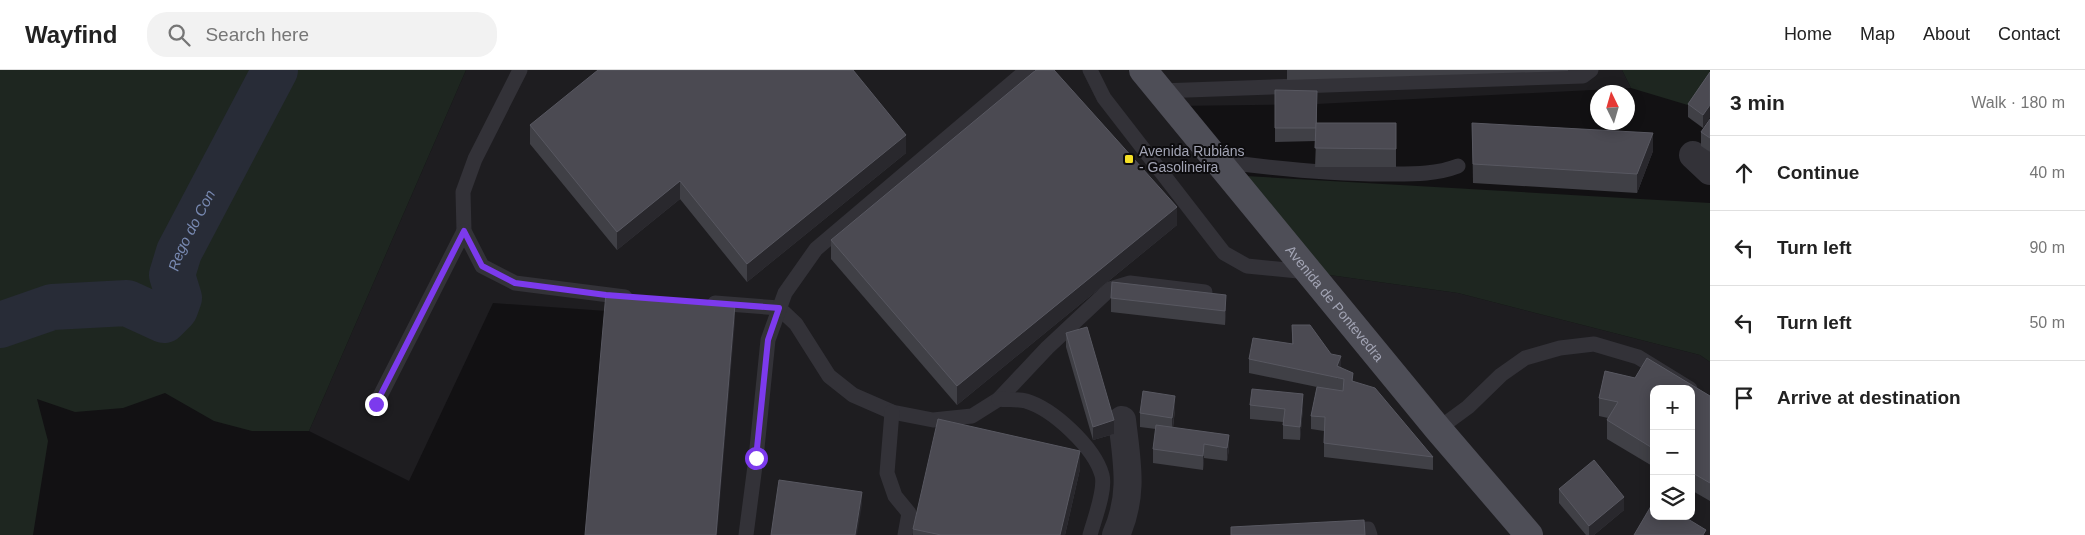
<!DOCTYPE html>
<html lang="en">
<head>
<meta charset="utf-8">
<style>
	:root { --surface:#fff; --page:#f2f2f2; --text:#222; --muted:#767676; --line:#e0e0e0 }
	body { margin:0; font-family:Helvetica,sans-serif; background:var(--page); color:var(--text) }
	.controls { position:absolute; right:15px; bottom:15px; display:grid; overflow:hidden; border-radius:10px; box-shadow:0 2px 12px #0003 }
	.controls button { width:45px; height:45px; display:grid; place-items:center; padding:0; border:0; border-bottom:1px solid var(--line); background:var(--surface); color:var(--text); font:25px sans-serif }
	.compass { position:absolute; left:1590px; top:15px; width:45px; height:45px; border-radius:50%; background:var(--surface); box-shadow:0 2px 12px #0003; rotate:355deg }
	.stop { position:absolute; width:15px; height:15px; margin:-11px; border:4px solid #7c3aed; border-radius:50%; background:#fff }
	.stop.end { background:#7c3aed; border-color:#fff; box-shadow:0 1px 5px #0008 }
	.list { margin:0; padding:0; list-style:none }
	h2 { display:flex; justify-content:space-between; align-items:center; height:65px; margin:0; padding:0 20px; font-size:21px }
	h2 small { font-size:16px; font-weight:400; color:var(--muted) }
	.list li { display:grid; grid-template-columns:32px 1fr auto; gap:15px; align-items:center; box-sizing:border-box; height:75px; padding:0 20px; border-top:1px solid var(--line) }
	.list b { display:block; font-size:19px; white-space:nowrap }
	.list em { font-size:16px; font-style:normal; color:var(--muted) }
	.icon { flex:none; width:28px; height:28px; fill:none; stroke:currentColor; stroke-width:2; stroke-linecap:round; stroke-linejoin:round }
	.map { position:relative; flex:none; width:1710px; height:465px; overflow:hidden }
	header { display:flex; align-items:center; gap:30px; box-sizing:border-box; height:70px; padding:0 25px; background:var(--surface); border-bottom:1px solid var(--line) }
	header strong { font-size:24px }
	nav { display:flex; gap:28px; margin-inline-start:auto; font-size:18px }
	.search { width:350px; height:45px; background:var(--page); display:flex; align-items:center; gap:12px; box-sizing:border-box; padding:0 18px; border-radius:20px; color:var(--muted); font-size:19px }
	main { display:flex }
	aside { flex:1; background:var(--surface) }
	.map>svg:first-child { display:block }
	.built { fill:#1e1d20; fill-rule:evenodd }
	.green { fill:#1e2620 }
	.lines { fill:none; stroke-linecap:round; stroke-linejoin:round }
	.river { stroke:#282c37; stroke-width:46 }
	.service { stroke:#333238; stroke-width:15 }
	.minor { stroke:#333238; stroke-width:28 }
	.primary { stroke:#4e4e57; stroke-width:28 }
	.wall { fill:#404046 }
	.shaded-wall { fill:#29282d }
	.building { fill:#4b4a52; stroke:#585861 }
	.route { stroke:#7c3aed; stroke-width:6 }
	.poi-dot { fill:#f6e126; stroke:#0d0c0e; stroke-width:2 }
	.labels { text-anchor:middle; stroke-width:4; stroke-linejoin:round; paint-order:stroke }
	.poi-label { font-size:14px; fill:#a2a4b4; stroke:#0d0c0e; text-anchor:start }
	.street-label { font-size:14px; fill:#a2a4b4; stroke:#0d0c0e }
	.water-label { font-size:15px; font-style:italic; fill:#7889b1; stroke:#0d0c0e }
</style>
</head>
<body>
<header>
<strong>Wayfind</strong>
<div class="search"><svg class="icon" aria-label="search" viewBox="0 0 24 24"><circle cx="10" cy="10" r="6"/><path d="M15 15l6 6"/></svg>Search here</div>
<nav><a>Home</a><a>Map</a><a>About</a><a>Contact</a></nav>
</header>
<main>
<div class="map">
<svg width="1710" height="465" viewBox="0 0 1710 465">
	<rect width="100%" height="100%" fill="#121113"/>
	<path class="built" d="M466 0H1622L1631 18 1317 34 1173 36 1308 202 1458 223 1700 285 1710 292V465H587L606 241 493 233 409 411 309 361ZM1654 319H1691V446H1654Z"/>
	<g class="green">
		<polygon points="0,0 466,0 309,361 252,361 214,351 165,323 123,338 75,342 37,329 48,371 33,465 0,465"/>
		<polygon points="1622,0 1710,0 1710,2 1691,36 1631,18"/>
		<polygon points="1228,105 1710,133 1710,292 1700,285 1458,223 1308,202"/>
	</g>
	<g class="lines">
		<path class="river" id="s1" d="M0 255 52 237 127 233 164 250 175 239 179 228 172 205 179 182 275 0"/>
		<g class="service">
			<polyline points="520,0 475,89 463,122 464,161 482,196 515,213 625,227"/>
			<polyline points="1090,0 1104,28 1224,183 1247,196 1308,202"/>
			<polyline points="1160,21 1583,6 1591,0"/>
			<path d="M1219 91C1277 99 1335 105 1394 104 1416 104 1437 104 1458 96"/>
			<polyline points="715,233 779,238 796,254 829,306 853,325 892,342 933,350 972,346 999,329 1047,278 1110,219 1130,213 1205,222"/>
			<path d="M999 329C1007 330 1018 329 1026 331 1053 339 1094 377 1102 405 1106 420 1094 450 1090 465"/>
			<polyline points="376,334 464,161"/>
			<polyline points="892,342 887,403 895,426 909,443 905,465"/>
			<polyline points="1438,359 1468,337 1501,305 1525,288 1560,278 1594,274 1638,287 1690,319"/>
			<polyline points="1344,460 1368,459 1370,465"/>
			<polyline points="746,465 756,388 768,270 785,223 816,179 1027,0"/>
		</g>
		<g class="minor">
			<polyline points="1693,85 1710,101"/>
			<path d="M1116 465C1134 424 1127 393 1122 350"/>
		</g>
		<path class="primary" id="s2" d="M1143 0 1438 359 1529 465"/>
	</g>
	<g class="wall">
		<polygon points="1287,0 1568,0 1568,1 1287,10"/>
		<polygon points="1710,2 1703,58 1688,47 1688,34"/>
		<polygon points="1275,20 1317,34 1317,53 1396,53 1396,97 1315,97 1316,71 1275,72"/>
		<polygon points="1710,49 1710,82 1701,76 1701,62"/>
		<polygon points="1472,53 1653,81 1637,123 1473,113"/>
		<polygon points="530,55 906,83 747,212 680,129 617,180 530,74"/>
		<polygon points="1177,155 957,335 831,189 831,170"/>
		<polygon points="1111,228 1226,238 1225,255 1111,242"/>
		<polygon points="1292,255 1341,297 1353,311 1433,387 1433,400 1324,387 1324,361 1311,359 1311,346 1317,317 1249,303 1249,289 1292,274"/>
		<polygon points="1066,263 1114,364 1093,370 1066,277"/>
		<polygon points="1647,288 1710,326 1710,431 1691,420 1691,319 1654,319 1654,397 1607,369 1607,350 1608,348 1599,346 1599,328 1605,301 1635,308"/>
		<polygon points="1250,335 1303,338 1300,370 1283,369 1283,352 1250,349"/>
		<polygon points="1175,340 1173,358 1229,365 1229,379 1227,391 1204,388 1203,400 1153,393 1153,379 1156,359 1140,357 1140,343"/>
		<polygon points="1080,399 1065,465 913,465 913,459"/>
		<polygon points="1559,419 1624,440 1594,465 1586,465 1559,433"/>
	</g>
	<g class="shaded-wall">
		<polygon points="1710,35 1710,48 1703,58 1703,45"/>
		<polygon points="1653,63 1653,81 1637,123 1637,104"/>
		<polygon points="906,65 906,83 747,212 747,194"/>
		<polygon points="680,111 680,129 617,180 617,162"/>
		<polygon points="1177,137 1177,155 957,335 957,316"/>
		<polygon points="1226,225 1226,238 1225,255 1225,241"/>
		<polygon points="735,234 735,252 717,465 716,465"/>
		<polygon points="1341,286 1341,299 1337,309 1337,296"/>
		<polygon points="1303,324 1303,338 1300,370 1300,357"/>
		<polygon points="1175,326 1175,340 1172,362 1172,348"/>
		<polygon points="1114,350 1114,364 1093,370 1093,357"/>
		<polygon points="1229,365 1229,379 1227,391 1227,378"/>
		<polygon points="1204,374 1204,388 1203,400 1203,386"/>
		<polygon points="1080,381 1080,399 1065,465 1060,465"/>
		<polygon points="862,422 862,435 857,465 855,465"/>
		<polygon points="1624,427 1624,440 1594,465 1589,465 1589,456"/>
	</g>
	<g class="building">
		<polygon points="598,0 853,0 906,65 747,194 680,111 617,162 530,55"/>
		<polygon points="1036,0 1054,0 1177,137 957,316 831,170"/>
		<polygon points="1710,2 1710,35 1703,45 1688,34"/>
		<polygon points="1275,20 1317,21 1316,58 1275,58"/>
		<polygon points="1710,49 1710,68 1701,62"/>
		<polygon points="1316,53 1396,53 1396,79 1315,78"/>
		<polygon points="1472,53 1653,63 1637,104 1473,94"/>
		<polygon points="1112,212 1226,225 1225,241 1111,228"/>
		<polygon points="606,223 735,234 716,465 585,465"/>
		<polygon points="1292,255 1310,255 1331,284 1341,286 1337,296 1353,303 1352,311 1375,318 1433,387 1324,373 1325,347 1311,346 1317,317 1343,321 1344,309 1249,289 1253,268 1293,274"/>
		<polygon points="1087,257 1114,350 1093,357 1066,263"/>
		<polygon points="1647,288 1710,326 1710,413 1691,402 1691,319 1654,319 1654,379 1607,350 1618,332 1599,328 1605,301 1635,308"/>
		<polygon points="1252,319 1303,324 1300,357 1283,355 1285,339 1250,335"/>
		<polygon points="1143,321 1175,326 1172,348 1140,343"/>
		<polygon points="938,349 1080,381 1060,465 941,465 913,459"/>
		<polygon points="1156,355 1229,365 1227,378 1204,374 1203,386 1153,379"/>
		<polygon points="1594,390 1624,427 1589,456 1559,419"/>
		<polygon points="779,410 862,422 855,465 771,465"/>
		<polygon points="1654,431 1654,446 1683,446 1706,460 1703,465 1634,465"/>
		<polygon points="1364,450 1365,465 1231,465 1231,457"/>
	</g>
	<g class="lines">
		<polyline class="route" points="376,334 464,161 482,196 515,213 606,225 779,238 768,270 756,388"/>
	</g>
	<rect class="poi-dot" x="1124" y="84" width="10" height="10" rx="2.5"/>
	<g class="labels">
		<g class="poi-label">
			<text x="1139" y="86">Avenida Rubiáns<tspan x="1139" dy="16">- Gasolineira</tspan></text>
		</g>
		<g class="street-label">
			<text dy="5" stroke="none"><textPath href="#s2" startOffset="302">Avenida de Pontevedra</textPath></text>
		</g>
		<g class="water-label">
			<text dy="5" stroke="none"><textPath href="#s1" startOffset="271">Rego do Con</textPath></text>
		</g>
	</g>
</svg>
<div class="controls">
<button>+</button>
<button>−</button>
<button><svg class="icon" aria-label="layers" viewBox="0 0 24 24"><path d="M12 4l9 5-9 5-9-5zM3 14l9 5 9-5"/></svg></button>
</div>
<svg class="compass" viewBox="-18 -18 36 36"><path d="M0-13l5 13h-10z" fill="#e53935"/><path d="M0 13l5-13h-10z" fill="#767676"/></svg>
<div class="stop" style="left:756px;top:388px"></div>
<div class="stop end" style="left:376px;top:334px"></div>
</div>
<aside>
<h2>3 min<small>Walk · 180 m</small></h2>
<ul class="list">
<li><svg class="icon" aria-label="ahead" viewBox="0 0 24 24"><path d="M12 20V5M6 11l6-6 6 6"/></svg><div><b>Continue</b></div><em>40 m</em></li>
<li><svg class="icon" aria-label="left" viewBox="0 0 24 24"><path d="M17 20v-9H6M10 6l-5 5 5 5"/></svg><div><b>Turn left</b></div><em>90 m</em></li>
<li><svg class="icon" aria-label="left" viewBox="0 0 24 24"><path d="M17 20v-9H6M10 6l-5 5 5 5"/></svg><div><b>Turn left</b></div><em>50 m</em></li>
<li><svg class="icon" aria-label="arrive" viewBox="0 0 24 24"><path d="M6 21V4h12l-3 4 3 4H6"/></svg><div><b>Arrive at destination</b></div></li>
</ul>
</aside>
</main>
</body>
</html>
